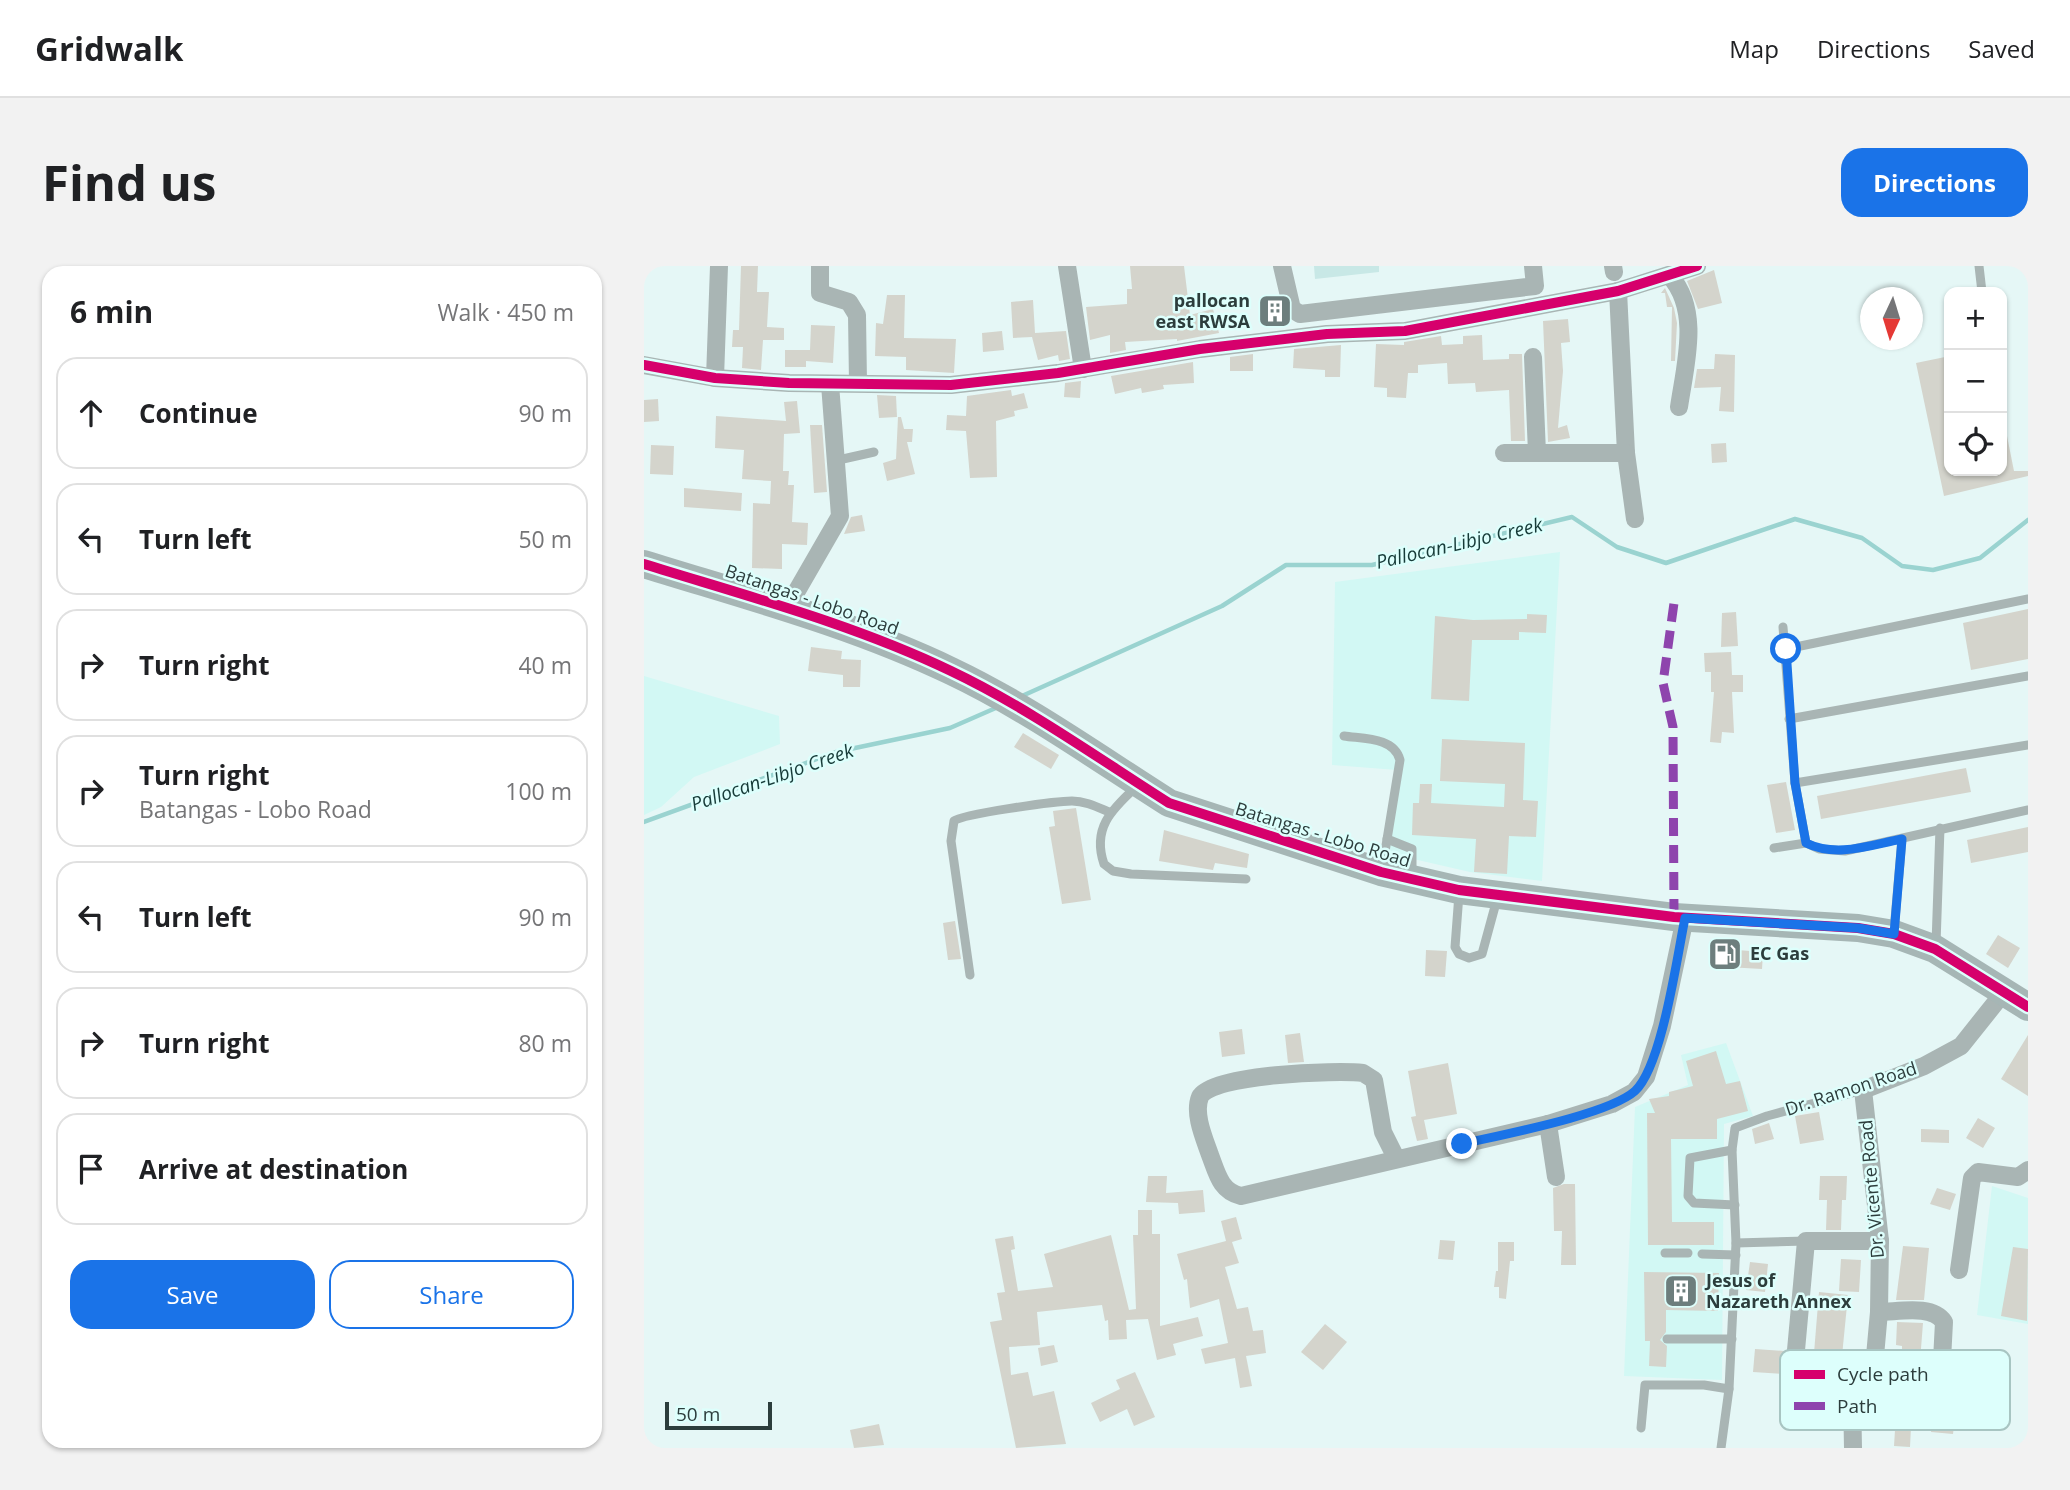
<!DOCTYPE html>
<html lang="en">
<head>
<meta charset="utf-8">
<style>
	:root { --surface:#fff; --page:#f2f2f2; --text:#202124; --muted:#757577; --line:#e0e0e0; --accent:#1a73e8 }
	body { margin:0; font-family:"Open Sans",sans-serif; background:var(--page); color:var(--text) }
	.controls { position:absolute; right:21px; top:21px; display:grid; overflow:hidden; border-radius:14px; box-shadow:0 2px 5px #0004 }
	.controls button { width:63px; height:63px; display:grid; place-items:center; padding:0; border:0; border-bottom:2px solid var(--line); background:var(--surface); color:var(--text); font:35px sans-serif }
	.compass { position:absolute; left:1216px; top:21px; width:63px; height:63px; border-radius:50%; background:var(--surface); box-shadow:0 2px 5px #0004; rotate:184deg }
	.scale { position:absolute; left:21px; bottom:18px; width:107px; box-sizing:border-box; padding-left:7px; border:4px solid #2c3d3c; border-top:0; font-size:19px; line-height:24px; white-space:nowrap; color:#2c3d3c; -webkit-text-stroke:5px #ddfffc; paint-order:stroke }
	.stop { position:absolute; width:21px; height:21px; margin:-16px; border:5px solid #1a73e8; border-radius:50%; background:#fff }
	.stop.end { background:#1a73e8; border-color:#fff; box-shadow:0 2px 7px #0008 }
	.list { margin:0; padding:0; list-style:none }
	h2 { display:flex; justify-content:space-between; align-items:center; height:91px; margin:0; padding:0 28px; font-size:30px }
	h2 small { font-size:23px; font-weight:400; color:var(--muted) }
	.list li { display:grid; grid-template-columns:46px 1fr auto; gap:21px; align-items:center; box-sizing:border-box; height:112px; margin:0 14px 14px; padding:0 14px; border:2px solid var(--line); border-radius:21px }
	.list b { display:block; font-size:26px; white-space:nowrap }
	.list p { margin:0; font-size:23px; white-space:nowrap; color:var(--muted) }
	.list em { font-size:23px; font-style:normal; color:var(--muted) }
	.actions { display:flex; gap:14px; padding:21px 28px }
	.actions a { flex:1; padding:16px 0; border:2px solid var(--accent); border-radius:21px; text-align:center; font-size:24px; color:var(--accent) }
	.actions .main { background:var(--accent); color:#fff }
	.icon { flex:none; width:38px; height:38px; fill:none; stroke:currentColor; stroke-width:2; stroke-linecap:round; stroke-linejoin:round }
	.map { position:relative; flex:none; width:1384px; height:1182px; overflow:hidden; border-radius:21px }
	header { display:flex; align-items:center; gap:42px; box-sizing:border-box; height:98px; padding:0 35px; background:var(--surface); border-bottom:2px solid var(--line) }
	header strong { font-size:33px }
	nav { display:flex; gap:38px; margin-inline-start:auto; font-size:24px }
	.intro { display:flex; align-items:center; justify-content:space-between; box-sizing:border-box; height:168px; padding:0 42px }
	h1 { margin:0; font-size:49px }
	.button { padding:18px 32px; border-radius:21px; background:var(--accent); color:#fff; font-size:24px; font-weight:700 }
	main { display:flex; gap:42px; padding:0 42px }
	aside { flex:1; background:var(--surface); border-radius:21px; box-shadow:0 2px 5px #0004 }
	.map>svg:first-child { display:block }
	.built { fill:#d2f8f4 }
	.green { fill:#c8e8e6 }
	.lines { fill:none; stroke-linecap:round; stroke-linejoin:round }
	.stream { stroke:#9ad3d0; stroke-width:4.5 }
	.building { fill:#d4d4cc }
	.service { stroke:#a9b5b4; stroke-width:9 }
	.minor { stroke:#a9b5b4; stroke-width:18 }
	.primary { stroke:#a6b6b5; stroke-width:28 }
	.quiet { stroke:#8e44ad; stroke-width:9; stroke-dasharray:18 9; stroke-linecap:butt }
	.cycleway-casing { stroke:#ddfffc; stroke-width:15 }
	.cycleway { stroke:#d6006c; stroke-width:10 }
	.route { stroke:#1a73e8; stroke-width:9 }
	.labels { text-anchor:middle; stroke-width:5; stroke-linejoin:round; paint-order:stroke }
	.poi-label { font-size:18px; font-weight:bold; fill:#2c3d3c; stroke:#ddfffc; text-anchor:start }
	.street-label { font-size:18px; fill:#2c3d3c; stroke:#ddfffc }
	.water-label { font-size:19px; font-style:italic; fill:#163b38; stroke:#ddfffc }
	.key { fill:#ddfffc; stroke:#a8c5c2; stroke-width:2 }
	.key-label { font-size:19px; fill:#2c3d3c }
</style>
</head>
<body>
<header>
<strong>Gridwalk</strong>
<nav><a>Map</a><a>Directions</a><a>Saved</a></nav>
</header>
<div class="intro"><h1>Find us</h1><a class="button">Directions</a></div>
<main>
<aside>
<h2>6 min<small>Walk · 450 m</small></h2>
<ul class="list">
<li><svg class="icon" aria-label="ahead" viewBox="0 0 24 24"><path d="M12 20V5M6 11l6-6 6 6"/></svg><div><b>Continue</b></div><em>90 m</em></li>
<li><svg class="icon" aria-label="left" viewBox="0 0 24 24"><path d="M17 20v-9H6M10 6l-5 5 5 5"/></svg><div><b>Turn left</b></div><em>50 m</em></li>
<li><svg class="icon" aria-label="right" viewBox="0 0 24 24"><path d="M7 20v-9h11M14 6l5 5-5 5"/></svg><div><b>Turn right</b></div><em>40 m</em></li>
<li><svg class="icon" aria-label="right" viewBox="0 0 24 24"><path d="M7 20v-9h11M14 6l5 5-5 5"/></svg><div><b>Turn right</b><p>Batangas - Lobo Road</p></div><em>100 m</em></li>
<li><svg class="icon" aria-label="left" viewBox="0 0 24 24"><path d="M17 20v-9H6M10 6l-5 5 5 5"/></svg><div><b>Turn left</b></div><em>90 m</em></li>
<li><svg class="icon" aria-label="right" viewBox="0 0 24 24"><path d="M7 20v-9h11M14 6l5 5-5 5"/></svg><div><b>Turn right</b></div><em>80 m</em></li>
<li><svg class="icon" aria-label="arrive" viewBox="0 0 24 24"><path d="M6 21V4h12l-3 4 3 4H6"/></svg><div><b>Arrive at destination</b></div></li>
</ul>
<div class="actions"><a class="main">Save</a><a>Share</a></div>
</aside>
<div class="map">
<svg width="1384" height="1182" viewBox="0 0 1384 1182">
	<rect width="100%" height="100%" fill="#e5f7f6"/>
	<g class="built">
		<polygon points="916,286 898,615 826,606 739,586 753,504 688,499 691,316"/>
		<polygon points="0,410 135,450 136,478 50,511 17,541 0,549"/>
		<polygon points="1082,777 1109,850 1080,858 1078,1114 980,1110 991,841 1044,819 1037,789"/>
		<polygon points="1348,920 1384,932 1384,1058 1333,1049"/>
	</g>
	<polygon class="green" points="670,0 735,0 735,6 671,13"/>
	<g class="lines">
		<g class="stream">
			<polyline points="378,430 578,340 642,299 728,299 928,251 973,281 1022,297 1151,253 1218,272 1258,300 1289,304 1336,292 1384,254"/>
			<polyline points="0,556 192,486 306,462 354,441"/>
		</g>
	</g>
	<g class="building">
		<polygon points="97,0 114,0 113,26 125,26 123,61 140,62 140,74 119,74 117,104 98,102 99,81 88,81 89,64 95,64"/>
		<polygon points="486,0 540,0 546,49 569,43 575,67 533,75 533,73 481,76 482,84 466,87 466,69 446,74 442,41 483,38 483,23 488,23"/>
		<polygon points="1070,4 1078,37 1054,43 1043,15"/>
		<polygon points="1021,22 1030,42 1033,57 1031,95 1027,95 1028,41 1023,41 1021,27 1017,27"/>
		<polygon points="243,29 261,29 260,72 312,73 310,107 262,104 262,91 231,90 232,57 239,58"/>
		<polygon points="389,34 391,67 422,65 426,93 415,95 414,89 394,94 388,71 369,72 367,36"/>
		<polygon points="924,53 926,76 917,77 919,105 914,162 923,159 926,172 904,176 899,55"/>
		<polygon points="167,59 191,60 189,97 162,95 162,101 141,101 141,84 166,84"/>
		<polygon points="358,65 360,84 339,86 338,67"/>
		<polygon points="838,69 839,94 865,93 865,88 878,88 881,175 867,175 865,124 832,126 831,117 804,118 803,97 774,99 774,107 764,107 762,132 743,131 743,122 730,121 732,78 760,79 760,76 797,70 798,79 819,78 819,70"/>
		<polygon points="697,79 696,111 681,111 681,104 649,102 650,83"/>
		<polygon points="609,88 609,105 586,105 586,91"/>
		<polygon points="1071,88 1091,89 1090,146 1075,145 1077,121 1050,122 1053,103 1070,103"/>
		<polygon points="1301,91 1305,113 1305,205 1358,205 1358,170 1363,170 1370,205 1384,205 1384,210 1300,230 1272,97"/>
		<polygon points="549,96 550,117 519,119 520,123 498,127 497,122 471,128 467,110"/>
		<polygon points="437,115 436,132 420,131 421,117"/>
		<polygon points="367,124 368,130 380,127 384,142 370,145 371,150 352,155 353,211 326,212 322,165 302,164 303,149 322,150 323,130"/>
		<polygon points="233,129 252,130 253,151 235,152"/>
		<polygon points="14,133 15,155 0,156 0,134"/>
		<polygon points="153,135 156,167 140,168 139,205 145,205 144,219 150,219 148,256 164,257 163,279 138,278 138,303 108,302 109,237 126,238 127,215 98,213 100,184 71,182 72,150 142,155 140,136"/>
		<polygon points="254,151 257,151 260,163 269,163 268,176 263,176 271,208 243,215 239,197 252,193"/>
		<polygon points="166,159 178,159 183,226 170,227"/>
		<polygon points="1082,177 1083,196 1068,197 1067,178"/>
		<polygon points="7,179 30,180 29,209 6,208"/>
		<polygon points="40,222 98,227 97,245 40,241"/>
		<polygon points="218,249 221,265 200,268 207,251"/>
		<polygon points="1384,343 1384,393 1327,404 1319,357"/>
		<polygon points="1092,346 1094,380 1077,381 1078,347"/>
		<polygon points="883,348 903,349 902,367 875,366 875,374 828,374 825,435 787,433 791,350 829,354 883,353"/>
		<polygon points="167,381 198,385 197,393 217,394 216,421 199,421 199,409 164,405"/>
		<polygon points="1087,386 1088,409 1099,409 1099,426 1088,426 1090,467 1078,466 1077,477 1066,476 1070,426 1067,426 1067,406 1061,406 1060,387"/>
		<polygon points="379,467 415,489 407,503 370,481"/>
		<polygon points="798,473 881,477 879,534 894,535 892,571 865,570 863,608 830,606 832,573 768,569 769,537 775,537 776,518 788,518 787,537 860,541 861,518 796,515"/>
		<polygon points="1322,502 1327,526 1177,553 1173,530"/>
		<polygon points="1142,516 1151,564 1132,567 1123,519"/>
		<polygon points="432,542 447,634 418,638 405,561 411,560 409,545"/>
		<polygon points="1384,561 1384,586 1327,597 1323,574"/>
		<polygon points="520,564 605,588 603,602 571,597 569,604 515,595"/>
		<polygon points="311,655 317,693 304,694 299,657"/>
		<polygon points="1354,669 1376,682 1364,702 1342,688"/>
		<polygon points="1067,682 1119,686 1118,703 1065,700"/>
		<polygon points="782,684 803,685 801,711 781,710"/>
		<polygon points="598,763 601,788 578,791 575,766"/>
		<polygon points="656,767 660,796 644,797 641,769"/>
		<polygon points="1384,769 1384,830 1357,813"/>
		<polygon points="1072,785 1082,818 1096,815 1104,845 1073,853 1073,873 1027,873 1028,956 1070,956 1070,979 1004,979 1003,847 1011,847 1005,833 1025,830 1025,826 1049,820 1042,795"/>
		<polygon points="804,797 813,848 780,854 784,873 773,875 767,851 772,850 764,805"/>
		<polygon points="1175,846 1180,874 1156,878 1151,850"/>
		<polygon points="1334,852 1351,862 1339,882 1322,872"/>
		<polygon points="1125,857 1130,873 1111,878 1108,863"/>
		<polygon points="1277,863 1305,864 1305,877 1277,876"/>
		<polygon points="504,910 523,910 522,927 559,924 561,946 535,948 534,937 502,936"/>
		<polygon points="1176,910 1203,910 1202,934 1198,934 1197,964 1182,964 1183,934 1175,934"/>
		<polygon points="920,918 931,918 932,999 917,999 918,965 910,965 909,922"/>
		<polygon points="1293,922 1312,928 1306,944 1286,938"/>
		<polygon points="494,944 508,944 508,968 516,968 516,1060 554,1051 559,1070 529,1078 532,1089 513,1094 504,1053 482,1054 483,1073 465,1074 464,1054 461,1055 458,1039 393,1046 396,1079 365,1081 367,1109 384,1106 389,1130 410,1125 422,1178 372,1182 346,1056 358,1054 353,1027 361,1026 351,973 369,970 371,983 367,984 374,1025 409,1021 400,988 467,969 485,1044 492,1043 489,969 494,969"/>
		<polygon points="592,951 598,973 588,976 595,997 581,1001 593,1043 604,1041 609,1065 619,1064 622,1087 602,1090 608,1120 596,1122 591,1092 561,1098 557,1083 584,1077 575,1033 546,1042 543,1013 540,1014 533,988 582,975 577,955"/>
		<polygon points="796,974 811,975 809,994 794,993"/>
		<polygon points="854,976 870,976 870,995 866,995 862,1033 855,1032 855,1021 850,1021 852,1005 854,1005"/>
		<polygon points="1259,980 1285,982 1280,1034 1252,1034"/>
		<polygon points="1369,981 1384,983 1383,1055 1357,1050"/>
		<polygon points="1197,993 1217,994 1215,1026 1195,1025"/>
		<polygon points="1106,996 1124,998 1121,1026 1102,1024"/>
		<polygon points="1000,1006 1075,1007 1074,1045 1022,1044 1022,1066 1016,1074 1023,1080 1022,1101 1005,1100 1006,1075 1001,1075"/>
		<polygon points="1175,1026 1204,1029 1198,1090 1170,1087"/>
		<polygon points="1253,1056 1279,1057 1275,1108 1258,1108 1258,1080 1252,1079"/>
		<polygon points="681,1058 703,1076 679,1104 657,1086"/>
		<polygon points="410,1079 414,1096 397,1100 394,1082"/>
		<polygon points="1111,1083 1140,1085 1139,1108 1109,1106"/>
		<polygon points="491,1106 511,1151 490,1160 483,1143 456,1156 447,1137 476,1123 472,1114"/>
		<polygon points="1238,1139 1268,1141 1266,1181 1250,1180 1251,1164 1237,1163"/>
		<polygon points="1290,1142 1312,1144 1309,1168 1287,1166"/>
		<polygon points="235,1158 240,1179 210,1182 206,1164"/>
	</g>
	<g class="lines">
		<g class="service">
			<polyline points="1335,0 1338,26"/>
			<polyline points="190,195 230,186"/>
			<polyline points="1139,361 1151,517 1162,577"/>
			<polyline points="1142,383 1384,333"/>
			<polyline points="1145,453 1384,410"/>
			<path d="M700 470C719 473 750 471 756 494L738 604"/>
			<polyline points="1151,517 1384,479"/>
			<path d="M491 522C467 544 448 563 460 598L469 605 487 608 602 613"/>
			<polyline points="743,573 768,583 768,610"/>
			<polyline points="1130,582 1162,577 1175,583 1201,585 1384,544"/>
			<polyline points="815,628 811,681 815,688 825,692 838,688 853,633"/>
			<polyline points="1250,665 1258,573"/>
			<polyline points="1292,678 1296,562"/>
			<path d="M326 709 307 575 310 555C318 548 412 535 428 535 441 535 453 541 465 546"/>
			<polyline points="1088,884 1046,892 1044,930 1050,937 1091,939"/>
			<polyline points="1092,977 1162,975"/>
			<polyline points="1021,987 1044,987"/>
			<polyline points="1058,988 1092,989"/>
			<polyline points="1023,1073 1088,1073"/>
			<polyline points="997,1162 1001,1119 1060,1119 1085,1123 1092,977 1088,884 1091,862 1123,850 1219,824"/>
			<polyline points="1077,1182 1085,1123"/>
		</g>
		<g class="minor">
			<polyline points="176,0 176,27 205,36 213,49 214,117"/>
			<polyline points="423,0 439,103"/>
			<polyline points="638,0 648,43 656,48 891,20 889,0"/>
			<polyline points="969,0 970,6"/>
			<path d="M1026 10C1057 45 1041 99 1035 141"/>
			<polyline points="974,25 982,187 991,253"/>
			<polyline points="889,91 893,187"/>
			<polyline points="0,99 71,112 145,117 307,119 414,107 556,83 683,68 761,65 974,25 1053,0"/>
			<polyline points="71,112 75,0"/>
			<polyline points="860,187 982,187"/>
			<polyline points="143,342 196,250 186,118"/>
			<polyline points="904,858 912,911"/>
			<path d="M752 892 739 866 730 814 719 807C693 804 567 808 556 831 549 848 561 874 566 889 573 907 576 925 597 930L904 858 968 838 990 826 1002 811 1018 760 1041 652"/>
			<polyline points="1315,1004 1328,912 1334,906 1374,911 1384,904"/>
			<path d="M1235 1046C1254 1046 1288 1038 1300 1056L1297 1113"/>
			<polyline points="1150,1106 1162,975 1236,975"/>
			<polyline points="1209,1182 1208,1127 1231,1090 1235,1046 1236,975 1219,824 1280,800 1317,780 1360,726"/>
		</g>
		<path class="primary" d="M0 298C103 330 209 358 307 405 383 441 454 492 525 537L737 606 815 624 1030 651 1214 662 1250 668 1291 683 1384 741"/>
		<polyline class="quiet" points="1030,651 1029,461 1019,417 1030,337"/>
		<g class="cycleway-casing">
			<g id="cycleway">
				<polyline points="0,99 71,112 145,117 307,119 414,107 556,83 683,68 761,65 974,25 1053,0"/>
				<path d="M0 298C103 330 209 358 307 405 383 441 454 492 525 537L737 606 815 624 1030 651 1214 662 1250 668 1291 683 1384 741"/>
			</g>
		</g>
		<use href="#cycleway" class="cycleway"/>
	</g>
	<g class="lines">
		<path class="route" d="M818 878C856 869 964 849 991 825 1018 800 1033 691 1041 652L1214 662 1250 668 1258 573C1226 579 1193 592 1162 577L1151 517 1142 383"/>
	</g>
	<defs>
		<g id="building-square" transform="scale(1.75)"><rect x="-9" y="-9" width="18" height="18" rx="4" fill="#6d7e7d" stroke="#ddfffc"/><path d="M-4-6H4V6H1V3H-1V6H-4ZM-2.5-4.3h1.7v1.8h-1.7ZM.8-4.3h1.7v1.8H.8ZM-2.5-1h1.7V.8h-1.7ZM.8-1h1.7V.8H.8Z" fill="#fff"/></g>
		<g id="fuel-square" transform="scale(1.75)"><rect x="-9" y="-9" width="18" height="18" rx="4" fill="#6d7e7d" stroke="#ddfffc"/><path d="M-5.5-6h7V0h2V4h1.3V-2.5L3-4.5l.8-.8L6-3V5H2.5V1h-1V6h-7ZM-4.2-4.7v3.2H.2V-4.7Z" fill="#fff"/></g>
	</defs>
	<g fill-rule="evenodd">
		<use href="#building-square" x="631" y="45"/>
		<use href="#fuel-square" x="1081" y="688"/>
		<use href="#building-square" x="1037" y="1025"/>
	</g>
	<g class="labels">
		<g class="poi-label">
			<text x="606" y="41" text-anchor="end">pallocan<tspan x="606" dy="21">east RWSA</tspan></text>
			<text x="1106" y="694">EC Gas</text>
			<text x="1062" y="1021">Jesus of<tspan x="1062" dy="21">Nazareth Annex</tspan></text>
		</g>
		<g class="street-label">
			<text transform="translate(168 334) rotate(19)" y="6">Batangas - Lobo Road</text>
			<text transform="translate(679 569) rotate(17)" y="6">Batangas - Lobo Road</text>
			<text transform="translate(1207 823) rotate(-18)" y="6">Dr. Ramon Road</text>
			<text transform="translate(1228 923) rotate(-95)" y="6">Dr. Vicente Road</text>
		</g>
		<g class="water-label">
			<text transform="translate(815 277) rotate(-13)" y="7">Pallocan-Libjo Creek</text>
			<text transform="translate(128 511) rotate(-19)" y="7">Pallocan-Libjo Creek</text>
		</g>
	</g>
	<rect x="1136" y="1084" width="230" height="80" rx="10" class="key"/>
	<rect x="1150" y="1104" width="31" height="9" fill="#d6006c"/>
	<rect x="1150" y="1136" width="31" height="8" fill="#8e44ad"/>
	<g class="key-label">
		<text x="1193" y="1115">Cycle path</text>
		<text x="1193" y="1147">Path</text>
	</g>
</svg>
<div class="controls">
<button>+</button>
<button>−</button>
<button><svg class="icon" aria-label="locate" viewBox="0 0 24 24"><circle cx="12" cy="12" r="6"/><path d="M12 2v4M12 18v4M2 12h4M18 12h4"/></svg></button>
</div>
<svg class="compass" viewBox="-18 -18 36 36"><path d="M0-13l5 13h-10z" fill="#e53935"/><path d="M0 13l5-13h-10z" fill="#757577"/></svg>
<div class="scale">50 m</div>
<div class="stop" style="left:1142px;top:383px"></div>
<div class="stop end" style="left:818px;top:878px"></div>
</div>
</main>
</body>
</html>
